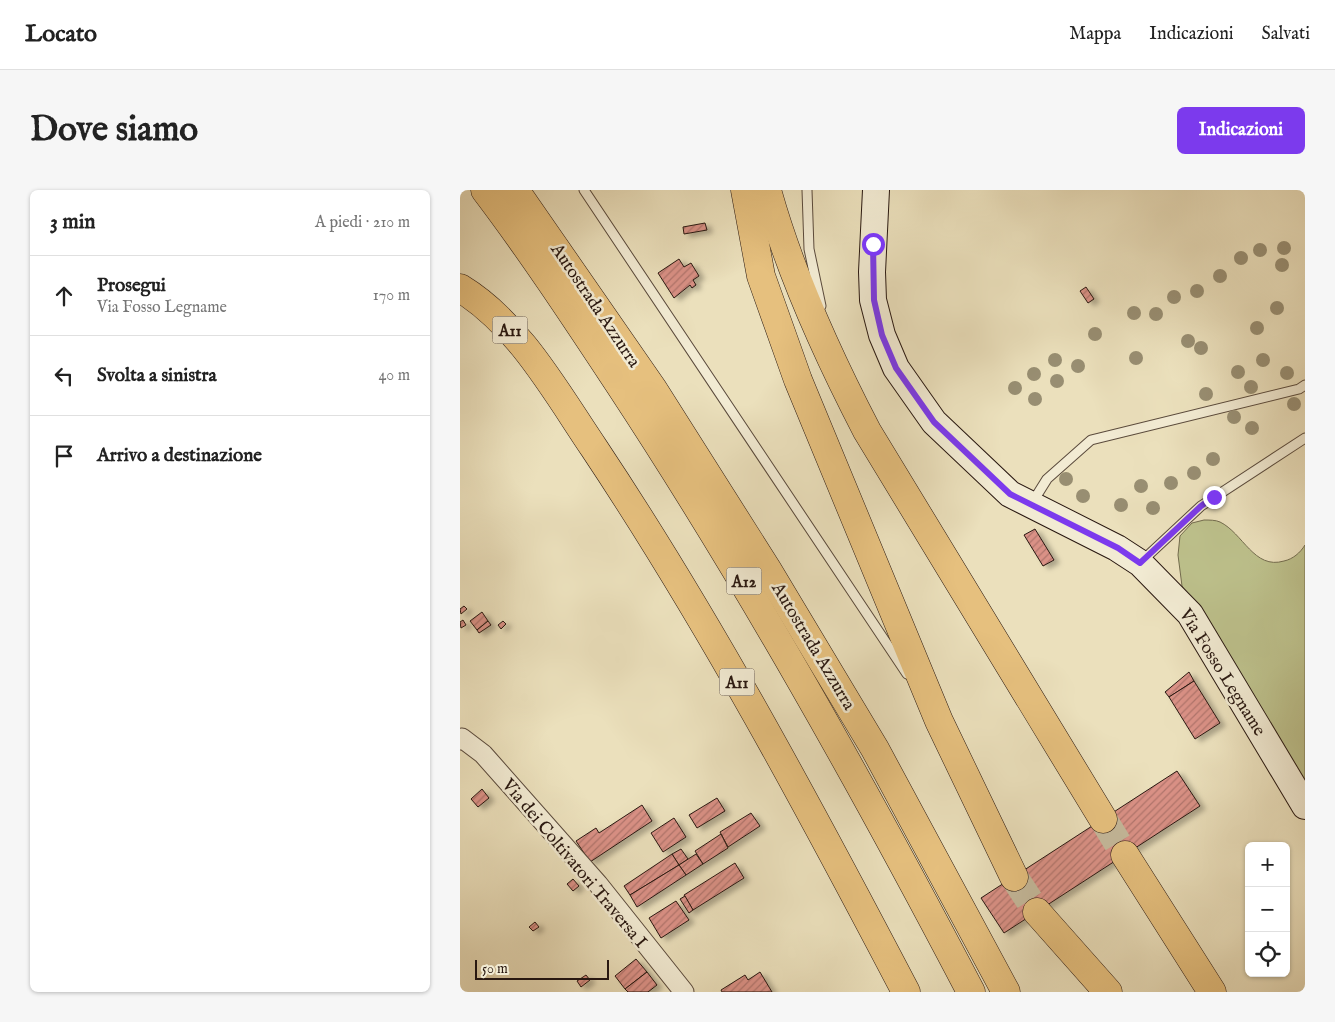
<!DOCTYPE html>
<html lang="it">
<head>
<meta charset="utf-8">
<style>
	:root { --surface:#fff; --page:#f6f6f6; --text:#222; --muted:#767676; --line:#e0e0e0; --accent:#7c3aed }
	body { margin:0; font-family:"IM FELL English",serif; background:var(--page); color:var(--text) }
	.controls { position:absolute; right:15px; bottom:15px; display:grid; overflow:hidden; border-radius:8px; box-shadow:0 1px 4px #0004 }
	.controls button { width:45px; height:45px; display:grid; place-items:center; padding:0; border:0; border-bottom:1px solid var(--line); background:var(--surface); color:var(--text); font:25px sans-serif }
	.scale { position:absolute; left:15px; bottom:12px; width:134px; box-sizing:border-box; padding-left:5px; border:2px solid #291811; border-top:0; font-size:14px; line-height:18px; white-space:nowrap; color:#291811; -webkit-text-stroke:4px #f2ebd3; paint-order:stroke }
	.stop { position:absolute; width:15px; height:15px; margin:-11px; border:4px solid #7c3aed; border-radius:50%; background:#fff }
	.stop.end { background:#7c3aed; border-color:#fff; box-shadow:0 1px 5px #0008 }
	.list { margin:0; padding:0; list-style:none }
	h2 { display:flex; justify-content:space-between; align-items:center; height:65px; margin:0; padding:0 20px; font-size:21px }
	h2 small { font-size:16px; font-weight:400; color:var(--muted) }
	.list li { display:grid; grid-template-columns:32px 1fr auto; gap:15px; align-items:center; box-sizing:border-box; height:80px; padding:0 20px; border-top:1px solid var(--line) }
	.list b { display:block; font-size:19px; white-space:nowrap }
	.list p { margin:0; font-size:16px; white-space:nowrap; color:var(--muted) }
	.list em { font-size:16px; font-style:normal; color:var(--muted) }
	.icon { flex:none; width:28px; height:28px; fill:none; stroke:currentColor; stroke-width:2; stroke-linecap:round; stroke-linejoin:round }
	.map { position:relative; flex:none; width:845px; height:802px; overflow:hidden; border-radius:8px }
	header { display:flex; align-items:center; gap:30px; box-sizing:border-box; height:70px; padding:0 25px; background:var(--surface); border-bottom:1px solid var(--line) }
	header strong { font-size:24px }
	nav { display:flex; gap:28px; margin-inline-start:auto; font-size:18px }
	.intro { display:flex; align-items:center; justify-content:space-between; box-sizing:border-box; height:120px; padding:0 30px }
	h1 { margin:0; font-size:35px }
	.button { padding:12px 22px; border-radius:8px; background:var(--accent); color:#fff; font-size:18px; font-weight:700 }
	main { display:flex; gap:30px; padding:0 30px }
	aside { flex:1; background:var(--surface); border-radius:8px; box-shadow:0 1px 4px #0004 }
	.map>svg:first-child { display:block }
	.green { fill:#bdc18c; stroke:#736c4e }
	.building { fill:url(#building-hatch); stroke:#291811; filter:url(#shadow) }
	.lines { fill:none; stroke-linecap:round; stroke-linejoin:round }
	.highway-tunnel { stroke:#c4b89a; stroke-width:28; stroke-dasharray:28 14; stroke-linecap:butt }
	.lane-casing { stroke:#5a4a3c; stroke-width:11 }
	.street-casing { stroke:#5a4a3c; stroke-width:21 }
	.secondary-casing { stroke:#291811; stroke-width:28 }
	.highway-casing { stroke:#291811; stroke-width:29 }
	.lane { stroke:#f2ebd3; stroke-width:9 }
	.street { stroke:#f2ebd3; stroke-width:19 }
	.secondary { stroke:#f2ebd3; stroke-width:26 }
	.highway { stroke:#e6c07e; stroke-width:28 }
	.tree { fill:#988e72 }
	.route { stroke:#7c3aed; stroke-width:6 }
	.labels { text-anchor:middle; stroke-width:5; stroke-linejoin:round; paint-order:stroke }
	.shield { fill:#f2ebd3; stroke:#65574b; stroke-width:1 }
	.shield-label { font-size:16px; font-weight:bold; fill:#291811 }
	.street-label { font-size:18px; fill:#291811; stroke:#f2ebd3 }
</style>
</head>
<body>
<header>
<strong>Locato</strong>
<nav><a>Mappa</a><a>Indicazioni</a><a>Salvati</a></nav>
</header>
<div class="intro"><h1>Dove siamo</h1><a class="button">Indicazioni</a></div>
<main>
<aside>
<h2>3 min<small>A piedi · 210 m</small></h2>
<ul class="list">
<li><svg class="icon" aria-label="ahead" viewBox="0 0 24 24"><path d="M12 20V5M6 11l6-6 6 6"/></svg><div><b>Prosegui</b><p>Via Fosso Legname</p></div><em>170 m</em></li>
<li><svg class="icon" aria-label="left" viewBox="0 0 24 24"><path d="M17 20v-9H6M10 6l-5 5 5 5"/></svg><div><b>Svolta a sinistra</b></div><em>40 m</em></li>
<li><svg class="icon" aria-label="arrive" viewBox="0 0 24 24"><path d="M6 21V4h12l-3 4 3 4H6"/></svg><div><b>Arrivo a destinazione</b></div></li>
</ul>
</aside>
<div class="map">
<svg width="845" height="802" viewBox="0 0 845 802">
	<defs>
		<pattern id="building-hatch" width="6" height="6" patternUnits="userSpaceOnUse" patternTransform="scale(1.25)"><rect width="6" height="6" fill="#da9186"/><path d="M-1 1l2-2M0 6l6-6M5 7l2-2" fill="none" stroke="#b1756c"/></pattern>
		<filter id="shadow"><feDropShadow dx="5.5" dy="3" stdDeviation="2.5" flood-color="#0004"/></filter>
	</defs>
	<rect width="100%" height="100%" fill="#ebe0bc"/>
	<filter id="stains"><feTurbulence type="fractalNoise" baseFrequency=".004" numOctaves="4"/><feColorMatrix values="0 0 0 0 .2 0 0 0 0 .09 0 0 0 0 .02 0 0 0 .5 -.17"/></filter>
	<radialGradient id="worn" r=".72"><stop offset=".6" stop-color="#630" stop-opacity="0"/><stop offset="1" stop-color="#630" stop-opacity=".3"/></radialGradient>
	<path class="green" d="M744 330C749 330 756 330 760 332 783 343 794 380 824 371 833 369 840 363 845 355V595L794 509 722 396 718 365 720 346 732 333Z"/>
	<g class="building">
		<polygon points="245,33 247,40 224,44 223,37"/>
		<polygon points="219,69 224,77 231,73 239,86 233,90 236,95 232,98 230,95 214,108 198,83"/>
		<polygon points="626,97 634,109 628,113 620,101"/>
		<polygon points="575,339 594,370 583,376 564,345"/>
		<polygon points="4,416 7,419 1,424 0,419"/>
		<polygon points="22,422 28,431 17,440 10,431"/>
		<polygon points="3,430 6,435 1,438 0,432"/>
		<polygon points="28,431 31,435 19,443 17,440"/>
		<polygon points="43,431 46,434 41,439 38,435"/>
		<polygon points="729,482 734,491 709,507 705,502"/>
		<polygon points="734,491 760,533 735,549 709,507"/>
		<polygon points="717,581 740,616 544,743 521,708"/>
		<polygon points="22,599 29,608 18,617 11,609"/>
		<polygon points="257,608 265,621 237,638 229,625"/>
		<polygon points="182,615 192,631 130,672 116,651 136,638 139,643"/>
		<polygon points="291,623 300,636 268,657 260,642"/>
		<polygon points="214,628 226,647 203,662 191,643"/>
		<polygon points="261,644 268,658 243,674 235,661"/>
		<polygon points="221,659 228,669 219,675 212,664"/>
		<polygon points="212,664 219,675 170,705 164,696"/>
		<polygon points="236,664 243,674 226,685 219,675"/>
		<polygon points="275,673 284,688 233,720 224,705"/>
		<polygon points="219,675 226,685 177,717 170,705"/>
		<polygon points="113,689 119,696 113,701 107,694"/>
		<polygon points="225,706 233,720 229,723 220,709"/>
		<polygon points="216,711 229,730 201,748 189,728"/>
		<polygon points="75,732 79,737 73,741 69,737"/>
		<polygon points="176,769 187,782 165,799 155,786"/>
		<polygon points="187,782 197,795 188,802 168,802 165,799"/>
		<polygon points="300,782 312,802 262,802 261,800 285,785 288,790"/>
		<polygon points="126,785 130,790 121,797 117,791"/>
	</g>
	<g class="lines">
		<g class="highway-tunnel">
			<polyline points="643,629 665,665"/>
			<polyline points="554,687 577,722"/>
		</g>
		<g class="lane-casing">
			<g id="lane">
				<polyline points="124,0 447,484"/>
				<polyline points="347,0 349,59 361,116"/>
				<polyline points="572,313 587,289 631,250 839,199 845,195"/>
				<polyline points="682,371 741,316 845,248"/>
			</g>
		</g>
		<g class="street-casing">
			<polyline id="street" points="0,550 2,548 23,564 138,694 224,802"/>
		</g>
		<g class="secondary-casing">
			<polyline id="secondary" points="416,0 412,82 413,110 422,145 436,178 474,232 550,304 657,358 680,373 730,424 845,616"/>
		</g>
		<g class="highway-casing">
			<g id="highway">
				<path d="M25 0C72 62 116 129 159 194 288 390 402 594 511 802"/>
				<polyline points="55,0 193,199 307,379 415,559 546,802"/>
				<polyline points="285,0 301,86 338,190 479,531 554,687"/>
				<path d="M307 0C330 83 367 164 407 241L643 629"/>
				<path d="M0 98C59 134 96 202 134 258 250 432 349 617 446 802"/>
				<polyline points="665,665 752,802"/>
				<polyline points="577,722 648,802"/>
			</g>
		</g>
		<use href="#lane" class="lane"/>
		<use href="#street" class="street"/>
		<use href="#secondary" class="secondary"/>
		<use href="#highway" class="highway"/>
	</g>
	<g class="tree">
		<circle cx="824" cy="58" r="7"/>
		<circle cx="800" cy="60" r="7"/>
		<circle cx="781" cy="68" r="7"/>
		<circle cx="822" cy="75" r="7"/>
		<circle cx="760" cy="86" r="7"/>
		<circle cx="737" cy="101" r="7"/>
		<circle cx="714" cy="107" r="7"/>
		<circle cx="817" cy="118" r="7"/>
		<circle cx="674" cy="123" r="7"/>
		<circle cx="696" cy="124" r="7"/>
		<circle cx="797" cy="138" r="7"/>
		<circle cx="635" cy="144" r="7"/>
		<circle cx="728" cy="151" r="7"/>
		<circle cx="741" cy="158" r="7"/>
		<circle cx="676" cy="168" r="7"/>
		<circle cx="595" cy="170" r="7"/>
		<circle cx="803" cy="170" r="7"/>
		<circle cx="618" cy="176" r="7"/>
		<circle cx="778" cy="182" r="7"/>
		<circle cx="827" cy="183" r="7"/>
		<circle cx="574" cy="184" r="7"/>
		<circle cx="597" cy="191" r="7"/>
		<circle cx="791" cy="197" r="7"/>
		<circle cx="555" cy="198" r="7"/>
		<circle cx="746" cy="204" r="7"/>
		<circle cx="575" cy="209" r="7"/>
		<circle cx="834" cy="214" r="7"/>
		<circle cx="774" cy="227" r="7"/>
		<circle cx="792" cy="238" r="7"/>
		<circle cx="753" cy="269" r="7"/>
		<circle cx="734" cy="283" r="7"/>
		<circle cx="606" cy="289" r="7"/>
		<circle cx="711" cy="293" r="7"/>
		<circle cx="681" cy="296" r="7"/>
		<circle cx="623" cy="306" r="7"/>
		<circle cx="661" cy="315" r="7"/>
		<circle cx="693" cy="318" r="7"/>
	</g>
	<g class="lines">
		<polyline class="route" points="413,54 414,110 422,145 436,178 474,232 550,304 658,358 680,373 741,316 754,307"/>
	</g>
	<g class="labels">
		<g class="shield">
			<rect x="32.5" y="126.5" width="35" height="27" rx="4"/>
			<rect x="266.5" y="377.5" width="35" height="27" rx="4"/>
			<rect x="259.5" y="478.5" width="35" height="27" rx="4"/>
		</g>
		<g class="shield-label">
			<text x="50" y="146">A11</text>
			<text x="284" y="397">A12</text>
			<text x="277" y="498">A11</text>
		</g>
		<g class="street-label">
			<text transform="translate(136 115) rotate(56)" y="6">Autostrada Azzurra</text>
			<text transform="translate(354 456) rotate(59)" y="6">Autostrada Azzurra</text>
			<text transform="translate(763 482) rotate(58)" y="6">Via Fosso Legname</text>
			<text transform="translate(115 673) rotate(50)" y="6">Via dei Coltivatori Traversa I</text>
		</g>
	</g>
	<rect width="100%" height="100%" filter="url(#stains)"/>
	<rect width="100%" height="100%" fill="url(#worn)"/>
</svg>
<div class="controls">
<button>+</button>
<button>−</button>
<button><svg class="icon" aria-label="locate" viewBox="0 0 24 24"><circle cx="12" cy="12" r="6"/><path d="M12 2v4M12 18v4M2 12h4M18 12h4"/></svg></button>
</div>
<div class="scale">50 m</div>
<div class="stop" style="left:413px;top:54px"></div>
<div class="stop end" style="left:754px;top:307px"></div>
</div>
</main>
</body>
</html>
